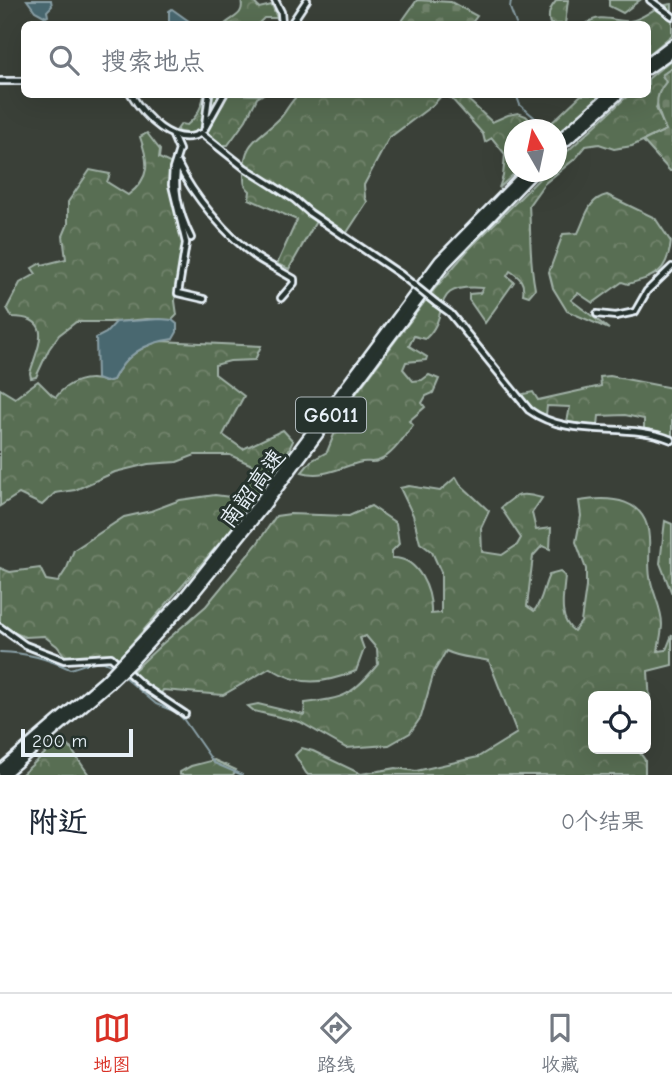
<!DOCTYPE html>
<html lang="zh">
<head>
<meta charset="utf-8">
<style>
	:root { --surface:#fff; --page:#f2f2f3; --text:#1f2937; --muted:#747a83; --line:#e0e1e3; --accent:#d93025 }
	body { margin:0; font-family:"Comic Neue","LXGW WenKai TC",sans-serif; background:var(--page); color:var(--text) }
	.controls { position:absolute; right:21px; bottom:21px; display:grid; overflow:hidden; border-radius:10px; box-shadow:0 7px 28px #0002 }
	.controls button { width:63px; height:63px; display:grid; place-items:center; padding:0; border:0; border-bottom:2px solid var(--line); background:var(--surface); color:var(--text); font:35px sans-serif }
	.compass { position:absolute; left:504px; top:119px; width:63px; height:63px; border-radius:50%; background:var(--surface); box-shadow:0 7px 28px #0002; rotate:351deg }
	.scale { position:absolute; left:21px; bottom:18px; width:112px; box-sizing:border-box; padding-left:7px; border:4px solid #e8f1f8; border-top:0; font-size:19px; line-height:24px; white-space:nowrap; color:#e8f1f8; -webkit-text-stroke:5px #26332d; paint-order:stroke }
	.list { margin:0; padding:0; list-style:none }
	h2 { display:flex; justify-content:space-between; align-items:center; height:91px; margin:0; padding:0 28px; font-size:30px }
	h2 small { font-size:23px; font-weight:400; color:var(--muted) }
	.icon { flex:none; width:38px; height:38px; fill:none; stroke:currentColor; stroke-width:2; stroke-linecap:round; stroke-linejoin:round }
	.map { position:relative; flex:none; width:672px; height:775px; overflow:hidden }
	.search { position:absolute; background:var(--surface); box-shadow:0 7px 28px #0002; left:21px; right:21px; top:21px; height:77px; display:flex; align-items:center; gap:18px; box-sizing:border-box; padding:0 24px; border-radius:10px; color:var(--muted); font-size:26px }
	.sheet { height:217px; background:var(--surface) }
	nav { display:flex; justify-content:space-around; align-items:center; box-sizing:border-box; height:98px; border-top:2px solid var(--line); background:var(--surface); font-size:19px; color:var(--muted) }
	nav a { display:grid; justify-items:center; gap:4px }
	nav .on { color:var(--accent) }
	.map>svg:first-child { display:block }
	.forest { fill:url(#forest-crowns); stroke:#a0b0a6; stroke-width:2 }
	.cemetery { fill:url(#cemetery-stones); stroke:#a0b0a6; stroke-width:2 }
	.water { fill:#4a6870; stroke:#899fa6; stroke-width:2 }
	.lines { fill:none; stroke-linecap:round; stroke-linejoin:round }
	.stream { stroke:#899fa6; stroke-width:2 }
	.minor-casing { stroke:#e8f1f8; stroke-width:10 }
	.highway-casing { stroke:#e8f1f8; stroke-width:13 }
	.minor { stroke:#26332d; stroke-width:4.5 }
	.highway { stroke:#26332d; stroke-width:8 }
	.minor-bridge-casing { stroke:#e8f1f8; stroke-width:10; stroke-linecap:butt }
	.highway-bridge-casing { stroke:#e8f1f8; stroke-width:13; stroke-linecap:butt }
	.minor-bridge { stroke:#26332d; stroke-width:4.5 }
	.highway-bridge { stroke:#26332d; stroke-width:8 }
	.labels { text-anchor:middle; stroke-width:6; stroke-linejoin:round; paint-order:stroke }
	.shield { fill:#26332d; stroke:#aeb8bb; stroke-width:2 }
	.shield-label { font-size:21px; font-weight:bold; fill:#e8f1f8 }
	.street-label { font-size:23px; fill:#e8f1f8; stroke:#26332d }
</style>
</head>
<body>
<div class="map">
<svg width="672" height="775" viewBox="0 0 672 775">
	<defs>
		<pattern id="forest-crowns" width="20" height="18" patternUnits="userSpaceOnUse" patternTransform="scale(1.75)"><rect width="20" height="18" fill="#596e53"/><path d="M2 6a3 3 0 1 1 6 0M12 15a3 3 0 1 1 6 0" fill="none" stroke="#71836c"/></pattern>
		<pattern id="cemetery-stones" width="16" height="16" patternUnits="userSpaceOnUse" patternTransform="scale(1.75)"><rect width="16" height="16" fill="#596e53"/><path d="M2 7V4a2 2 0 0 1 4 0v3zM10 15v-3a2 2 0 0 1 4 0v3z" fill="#71836c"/></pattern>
	</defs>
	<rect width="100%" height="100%" fill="#3a4038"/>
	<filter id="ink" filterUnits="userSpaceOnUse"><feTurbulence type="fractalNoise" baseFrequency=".0143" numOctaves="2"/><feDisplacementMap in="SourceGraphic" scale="14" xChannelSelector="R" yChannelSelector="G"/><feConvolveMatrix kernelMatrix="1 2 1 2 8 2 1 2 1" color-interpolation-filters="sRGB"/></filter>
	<g filter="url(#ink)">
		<g class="forest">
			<path d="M241 0H252L259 8 272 5 277 18H264L258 24H225C234 16 245 15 241 0Z"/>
			<path d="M557 0H568L565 24H550C547 14 550 8 557 0Z"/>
			<polygon points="609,0 640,0 623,13 609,6"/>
			<path d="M672 4V35L648 55V24H586C601 12 616 23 630 21 645 19 654 5 672 4Z"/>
			<path d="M672 59V68L662 75 666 82 656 108 666 130 632 146 614 149 599 144 586 146 576 158 544 184 529 205C531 235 529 259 535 289L529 296 523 294C525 283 520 277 510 271L507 276 514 282 485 323 469 300V294L480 293 483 288C426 283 453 314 425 339L414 336 409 346 427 357 426 360 406 362 403 369 413 381 422 380 429 375 439 379 433 393 426 396 422 403 425 407 409 421 413 425C404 437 392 456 378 461 373 463 367 461 362 462 342 466 323 479 302 472L311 461 327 452 344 410 432 292 469 249 546 172H556L557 161 624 99 630 95 648 94V79Z"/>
			<path d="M208 94 262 95 257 98 246 120 228 145H221L200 129 189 134 176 131 181 124 187 125C197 117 201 108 204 96Z"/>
			<path d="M298 95H442L434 104 389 138 364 185 365 197 367 202 346 234 319 216 289 269 277 264 297 220 249 199 250 191C244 185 244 184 244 176 242 140 260 139 281 117 287 110 290 102 298 95Z"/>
			<polygon points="445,95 463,95 492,122 508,115 518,113 526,116 539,129 514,130 516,172 499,188 503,176 505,154 492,138 485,142 483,134 452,99"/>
			<polygon points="581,95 602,95 557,134 556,130 545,129"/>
			<path d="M147 133 160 150 159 158 174 165 185 235 180 278H177L175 301 177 315 172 320 147 319 116 322H76L59 335 49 349 36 377 31 378 30 373C38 346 55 317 12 317L7 308 20 283 36 274 32 268 41 263 42 265 66 259 63 236 68 224V202L90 170 110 174 107 182 128 195C151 178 149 162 140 137Z"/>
			<path d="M607 195 655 218 671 242C667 273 656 276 628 284L622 282 593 303 578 293 571 300 609 329 567 311 553 288 549 272 563 234 578 233C586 217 588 199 607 195Z"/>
			<path d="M160 341 261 346 255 360 230 361 215 365V374L244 396 223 435 243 449 283 430 293 441 286 456 238 522 115 663 114 659 68 660 57 646 44 636 25 637 0 627V568L10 572 40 568 46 580 58 582 67 568 74 550 124 517 151 511 180 500 215 495 238 498 252 476V465L230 455H195L177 462 148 464 115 472 75 490 55 493 42 505 19 494 0 506V389L15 398 38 381 52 395 56 397C68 381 88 375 106 382L113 380C123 359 138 348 160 341Z"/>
			<polygon points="610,376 672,388 672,437 657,431 644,429 644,419 625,415 599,416 598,426 567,422 570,407 547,406 546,415 537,412 522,397 523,394 533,392 538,400 601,386 600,377"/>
			<path d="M456 477 460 484 489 511 481 528 482 552 502 555 517 545 521 538 501 508C517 493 521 492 542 498L532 513 536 530 551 528 550 549 542 546 533 556 527 606 534 611C543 600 543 587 549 575L560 572 565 576C564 593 557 619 574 631L581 622 586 587V569L576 542 581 516 579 501C611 496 647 498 649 538 650 551 648 564 650 577 652 592 662 608 662 624 662 633 659 643 658 651L666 650 672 635V665L648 671 651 719 646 723V696H593V749H637L645 760V775H308L306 773 295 755 302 748 313 751 361 774 396 768 416 771 478 757 517 733 489 661C473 657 460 658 446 651L434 672 421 717 410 733 389 745 346 748 300 722 254 711 248 706 258 704 304 715 305 703C345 698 352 696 378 664L377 649 366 636 360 638 364 649 356 671C323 684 301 687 270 668L223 695 163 690 159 697 130 674 161 645 206 606 257 544 276 516 290 514 349 516 371 506 396 523 399 544 392 551V558C419 557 432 591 431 614L441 613V572L432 552 420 543 413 515 400 488 409 486 440 491Z"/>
			<polygon points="665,521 672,524 672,594 660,563"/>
			<polygon points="53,746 69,746 89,775 21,775"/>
			<polygon points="214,760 236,770 233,775 180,775 180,772 191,766"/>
		</g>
		<g class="cemetery">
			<polygon points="417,0 451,2 477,16 471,24 400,24"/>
			<path d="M672 68V171H670L643 141 666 130C658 112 651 99 666 82L662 75Z"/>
		</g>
		<g class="water">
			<polygon points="27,0 51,0 52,6 47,11 48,16 46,17 35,11"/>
			<polygon points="172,9 193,24 169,24 169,11"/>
			<path d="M160 319 172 320 177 324V332L173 339C146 342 125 355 113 380L105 382 97 379 96 338 106 333 116 322Z"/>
		</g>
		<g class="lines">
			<g class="stream">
				<polyline points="511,0 510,8 516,24"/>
				<polyline points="516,94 520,105 541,123"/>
				<path d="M0 652C28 653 45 658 70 669 85 665 100 656 113 667"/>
				<polyline points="122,675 156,704 176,712 184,720 214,763 242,775"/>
			</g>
			<g class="minor-casing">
				<g id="minor">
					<polyline points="275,0 281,12 282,24"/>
					<polyline points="650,0 672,16"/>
					<polyline points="291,24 307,0"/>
					<polyline points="0,81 24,81"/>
					<path d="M131 94C144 116 174 149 201 133L245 168 294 199 310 213 400 274"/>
					<polyline points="205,126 209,94"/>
					<polyline points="204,130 224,94"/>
					<polyline points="173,136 179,150 173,169 172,185 186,243 178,293 204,299"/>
					<path d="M178 164C193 196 227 236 256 257 268 265 281 271 294 279V283L281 298"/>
					<path d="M178 164C172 190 180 216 191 238"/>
					<path d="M436 303 450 313 529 410C570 440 627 421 672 440"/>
					<polyline points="597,314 616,316 635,312 647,291 672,267"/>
					<polyline points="0,627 25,645 64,660 111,657 143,686 185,714"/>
				</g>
			</g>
			<g class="highway-casing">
				<g id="highway">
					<polyline points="648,62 672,44"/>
					<polyline points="648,69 672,52"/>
					<polyline points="556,142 610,94"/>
					<polyline points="556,150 619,94"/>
					<polyline points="128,656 183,598 258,504 440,260 526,172"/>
					<polyline points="132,662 187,602 263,508 445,264 534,172"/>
					<polyline points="0,770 105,680"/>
					<polyline points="3,775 109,684"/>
				</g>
			</g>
			<use href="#minor" class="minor"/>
			<use href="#highway" class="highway"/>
			<g class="minor-bridge-casing">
				<polyline id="minor-bridge" points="400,274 436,303"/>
			</g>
			<g class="highway-bridge-casing">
				<g id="highway-bridge">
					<polyline points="105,680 128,656"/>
					<polyline points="109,684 132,662"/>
				</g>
			</g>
			<use href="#minor-bridge" class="minor-bridge"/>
			<use href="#highway-bridge" class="highway-bridge"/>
		</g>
	</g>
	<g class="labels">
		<rect class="shield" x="296" y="397.5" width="70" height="35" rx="5"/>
		<g class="shield-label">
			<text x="331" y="422">G6011</text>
		</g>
		<g class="street-label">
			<text transform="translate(252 488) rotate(-53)" y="8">南韶高速</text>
		</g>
	</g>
</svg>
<div class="controls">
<button><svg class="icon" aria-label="locate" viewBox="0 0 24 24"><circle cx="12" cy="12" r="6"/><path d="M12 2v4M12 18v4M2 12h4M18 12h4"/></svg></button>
</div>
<svg class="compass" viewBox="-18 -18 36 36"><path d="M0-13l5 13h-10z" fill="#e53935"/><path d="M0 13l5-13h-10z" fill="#747a83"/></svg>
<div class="scale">200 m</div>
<div class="search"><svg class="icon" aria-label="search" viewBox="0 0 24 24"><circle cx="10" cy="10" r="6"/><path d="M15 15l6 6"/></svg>搜索地点</div>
</div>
<section class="sheet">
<h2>附近<small>0个结果</small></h2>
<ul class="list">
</ul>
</section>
<nav>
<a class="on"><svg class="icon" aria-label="map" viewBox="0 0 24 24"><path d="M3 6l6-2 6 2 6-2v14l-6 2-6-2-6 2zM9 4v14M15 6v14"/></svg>地图</a>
<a><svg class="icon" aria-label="directions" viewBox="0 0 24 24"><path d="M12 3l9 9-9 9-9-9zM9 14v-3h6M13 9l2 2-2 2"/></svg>路线</a>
<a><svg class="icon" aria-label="saved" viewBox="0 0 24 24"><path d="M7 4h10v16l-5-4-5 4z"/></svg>收藏</a>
</nav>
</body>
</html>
